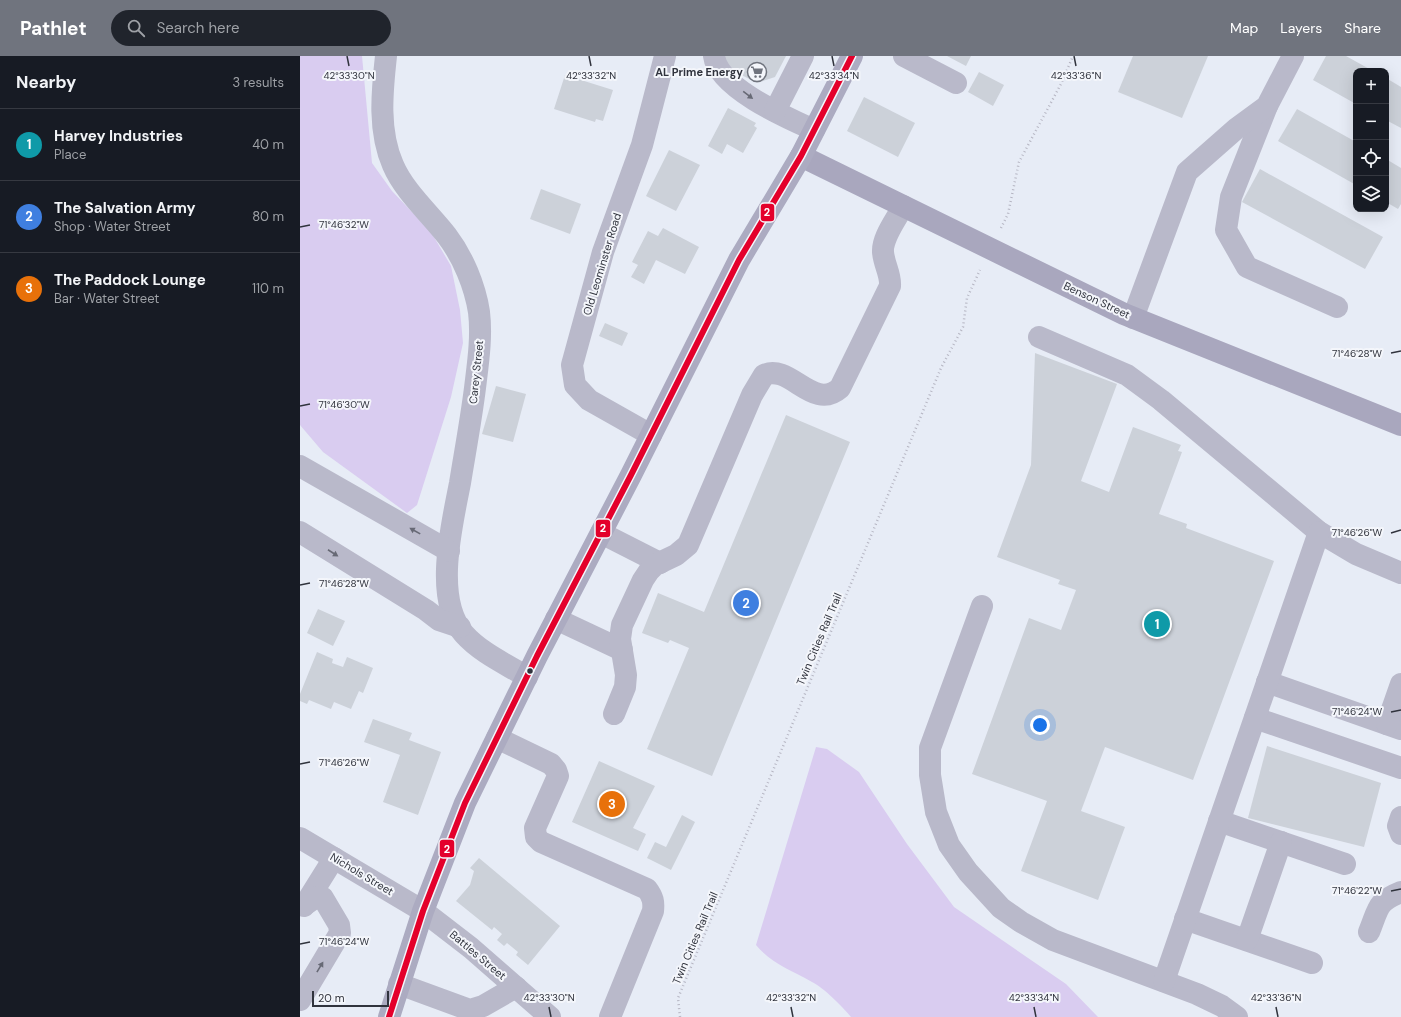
<!DOCTYPE html>
<html lang="en">
<head>
<meta charset="utf-8">
<style>
	:root { --surface:#171b24; --page:#20242c; --text:#f1f3f6; --muted:#9ea1a6; --line:#363941; --accent:#70747e }
	body { margin:0; font-family:"DM Sans",sans-serif; background:var(--page); color:var(--text) }
	.controls { position:absolute; right:12px; top:12px; display:grid; overflow:hidden; border-radius:8px; box-shadow:0 4px 16px #0002 }
	.controls button { width:36px; height:36px; display:grid; place-items:center; padding:0; border:0; border-bottom:1px solid var(--line); background:var(--surface); color:var(--text); font:20px sans-serif }
	.scale { position:absolute; left:12px; bottom:10px; width:77px; box-sizing:border-box; padding-left:4px; border:2px solid #30333d; border-top:0; font-size:11px; line-height:14px; white-space:nowrap; color:#30333d; -webkit-text-stroke:3px #f4f6fb; paint-order:stroke }
	.you { position:absolute; left:740px; top:669px; width:14px; height:14px; margin:-10px; border:3px solid #fff; border-radius:50%; background:#1a73e8; box-shadow:0 0 0 6px #1a73e833 }
	.badge { display:grid; place-items:center; width:26px; height:26px; border-radius:50%; background:var(--accent); color:#fff; font-size:13px; font-weight:700 }
	.pin { position:absolute; translate:-50% -50%; border:2px solid #fff; box-shadow:0 1px 4px #0006 }
	.list { margin:0; padding:0; list-style:none }
	h2 { display:flex; justify-content:space-between; align-items:center; height:52px; margin:0; padding:0 16px; font-size:17px }
	h2 small { font-size:13px; font-weight:400; color:var(--muted) }
	.list li { display:grid; grid-template-columns:26px 1fr auto; gap:12px; align-items:center; box-sizing:border-box; height:72px; padding:0 16px; border-top:1px solid var(--line) }
	.list b { display:block; font-size:15px; white-space:nowrap }
	.list p { margin:0; font-size:13px; white-space:nowrap; color:var(--muted) }
	.list em { font-size:13px; font-style:normal; color:var(--muted) }
	.icon { flex:none; width:22px; height:22px; fill:none; stroke:currentColor; stroke-width:2; stroke-linecap:round; stroke-linejoin:round }
	.map { position:relative; flex:none; width:1101px; height:961px; overflow:hidden }
	header { display:flex; align-items:center; gap:24px; box-sizing:border-box; height:56px; padding:0 20px; background:var(--accent); color:#fff }
	header strong { font-size:19px }
	nav { display:flex; gap:22px; margin-inline-start:auto; font-size:14px }
	.search { width:280px; height:36px; background:var(--page); display:flex; align-items:center; gap:10px; box-sizing:border-box; padding:0 14px; border-radius:22px; color:var(--muted); font-size:15px }
	main { display:flex }
	aside { flex:1; background:var(--surface) }
	.map>svg:first-child { display:block }
	.green { fill:#d9ccf0 }
	.building { fill:#ccd1d9 }
	.lines { fill:none; stroke-linecap:round; stroke-linejoin:round }
	.path { stroke:#b6b6c3; stroke-width:2.5; stroke-dasharray:1 3; stroke-linecap:butt }
	.minor { stroke:#b9b9ca; stroke-width:22 }
	.major { stroke:#a9a7be; stroke-width:22 }
	.highway { stroke:#acabc1; stroke-width:22 }
	.bus-1-casing { stroke:#f4f6fb; stroke-width:9 }
	.bus-1 { stroke:#e4002b; stroke-width:6 }
	.oneway { fill:#676975 }
	.ticks { fill:none; stroke:#30333d; stroke-width:1.5 }
	.bus-dot { fill:#30333d; stroke:#f4f6fb; stroke-width:1.5 }
	.labels { text-anchor:middle; stroke-width:4; stroke-linejoin:round; paint-order:stroke }
	.poi-label { font-size:11px; font-weight:bold; fill:#30333d; stroke:#f4f6fb; text-anchor:end }
	.street-label { font-size:11px; fill:#30333d; stroke:#f4f6fb }
	.ticks-label { font-size:10px; text-anchor:middle; fill:#30333d; stroke:#f4f6fb; stroke-width:4; stroke-linejoin:round; paint-order:stroke }
	.line-badge { stroke:#f4f6fb; stroke-width:1.5 }
	.badge-label { font-size:11px; text-anchor:middle; font-weight:bold; fill:#fff }
</style>
</head>
<body>
<header>
<strong>Pathlet</strong>
<div class="search"><svg class="icon" aria-label="search" viewBox="0 0 24 24"><circle cx="10" cy="10" r="6"/><path d="M15 15l6 6"/></svg>Search here</div>
<nav><a>Map</a><a>Layers</a><a>Share</a></nav>
</header>
<main>
<aside>
<h2>Nearby<small>3 results</small></h2>
<ul class="list">
<li><span class="badge" style="background:#0f9aa8">1</span><div><b>Harvey Industries</b><p>Place</p></div><em>40 m</em></li>
<li><span class="badge" style="background:#3f7fe0">2</span><div><b>The Salvation Army</b><p>Shop · Water Street</p></div><em>80 m</em></li>
<li><span class="badge" style="background:#e8710a">3</span><div><b>The Paddock Lounge</b><p>Bar · Water Street</p></div><em>110 m</em></li>
</ul>
</aside>
<div class="map">
<svg width="1101" height="961" viewBox="0 0 1101 961">
	<rect width="100%" height="100%" fill="#e7ecf6"/>
	<g class="green">
		<polygon points="0,0 62,0 72,107 92,135 131,176 151,210 160,254 163,287 151,341 117,449 107,457 23,396 0,369"/>
		<path d="M516 691 527 693 559 716 607 788 654 851 766 928 798 961H551C542 950 524 932 512 926 490 913 473 909 456 889Z"/>
	</g>
	<g class="building">
		<polygon points="422,0 486,0 475,21 457,27 426,11"/>
		<polygon points="647,0 671,0 666,10"/>
		<polygon points="833,0 908,0 882,62 818,36"/>
		<polygon points="1026,0 1046,0 1073,15 1056,15 1056,48 1013,24"/>
		<polygon points="679,16 704,29 693,50 668,36"/>
		<polygon points="265,19 313,34 303,65 296,63 295,66 254,53"/>
		<polygon points="1086,22 1101,31 1101,72 1086,64"/>
		<polygon points="564,41 615,67 598,101 547,75"/>
		<polygon points="428,52 456,67 454,70 457,72 443,97 427,88 422,98 408,90"/>
		<polygon points="997,53 1056,86 1056,129 978,85"/>
		<polygon points="369,94 400,109 376,155 346,140"/>
		<polygon points="1086,103 1101,112 1101,148 1098,153 1086,146"/>
		<polygon points="960,113 1083,181 1065,213 942,146"/>
		<polygon points="241,133 281,148 270,178 230,163"/>
		<polygon points="363,172 399,191 385,218 356,204 344,228 331,221 338,209 332,206 348,175 358,180"/>
		<polygon points="305,267 328,277 322,290 299,280"/>
		<polygon points="735,297 817,328 781,425 809,436 833,371 881,389 878,395 882,396 859,458 887,468 886,472 974,505 893,724 805,691 781,755 825,771 798,844 721,815 747,745 672,718 729,562 761,574 776,534 758,528 760,524 697,501 731,409"/>
		<polygon points="196,330 226,338 213,386 182,378"/>
		<polygon points="486,359 550,386 412,720 347,693 389,592 370,584 368,587 342,577 358,537 404,556"/>
		<polygon points="18,553 45,565 33,590 7,577"/>
		<polygon points="17,596 33,603 32,607 43,611 47,601 73,612 63,637 59,635 51,653 34,646 31,653 9,644 7,648 0,645 0,638"/>
		<polygon points="73,663 112,677 109,684 141,696 118,759 83,746 100,699 64,686"/>
		<polygon points="967,690 1081,727 1064,791 948,762"/>
		<polygon points="299,705 355,730 333,772 346,778 338,795 272,766"/>
		<polygon points="382,759 395,766 371,814 347,802 355,786 366,791"/>
		<polygon points="179,802 260,870 228,909 216,899 218,896 207,887 204,890 197,884 202,878 194,871 192,874 156,845 170,829 174,815 170,812"/>
	</g>
	<g class="lines">
		<g class="path">
			<polyline points="701,172 708,158 719,106 761,28 773,0"/>
			<polyline points="380,961 378,942 641,312 663,271 667,242 680,214"/>
		</g>
		<g class="minor">
			<path d="M86 0C82 36 78 75 93 109 104 135 130 158 147 180 163 201 175 230 179 256 182 281 178 307 175 332 171 364 165 396 160 427 152 469 133 543 164 578 181 597 206 608 227 621"/>
			<path d="M414 0C418 32 487 62 514 74"/>
			<polyline points="604,0 656,27"/>
			<polyline points="967,50 931,141 926,174 947,211 1037,251"/>
			<polyline points="475,55 503,0"/>
			<polyline points="833,262 887,116 937,72 967,50 993,0"/>
			<polyline points="739,281 827,319 861,344 1019,476 1056,498 1101,517"/>
			<polyline points="351,379 289,344 275,329 272,309 303,196 342,89 365,0"/>
			<polyline points="0,410 149,495"/>
			<polyline points="0,476 126,554 139,564 160,571"/>
			<polyline points="301,477 360,507"/>
			<polyline points="682,550 630,692 630,719 636,756 649,789 668,816 701,852 721,866 753,884 897,938 922,950 937,961"/>
			<polyline points="256,563 322,594"/>
			<polyline points="967,626 1101,673"/>
			<path d="M314 658 325 631 326 619 320 583 322 569 343 524 349 515 355 509 376 499 388 489 452 339 464 319C490 307 513 356 540 332L590 230C591 218 584 209 583 196 582 181 597 163 603 150"/>
			<polyline points="955,662 1101,712"/>
			<polyline points="1087,668 1101,628"/>
			<path d="M197 682 251 708 256 714 258 720 235 772 236 781 241 786 347 833C353 841 354 846 353 855L310 961"/>
			<polyline points="1101,761 1098,770 1101,778"/>
			<polyline points="919,765 1045,808"/>
			<polyline points="0,782 123,855 171,892 250,961"/>
			<polyline points="4,850 34,802"/>
			<polyline points="885,863 1012,907"/>
			<path d="M1069 876C1079 852 1076 846 1101 836"/>
			<polyline points="947,884 981,786"/>
			<polyline points="864,925 1019,476"/>
			<polyline points="99,928 170,954 183,950 216,931"/>
			<polyline points="0,944 40,877 39,869 23,842 16,841 6,848"/>
		</g>
		<polyline class="major" points="501,100 824,258 1101,369"/>
		<polyline class="highway" points="89,961 123,855 165,747 237,600 331,419 439,204 501,100 552,0"/>
		<g class="bus-1-casing">
			<polyline id="bus-1" points="89,961 123,855 165,747 237,600 331,419 439,204 501,100 552,0"/>
		</g>
		<use href="#bus-1" class="bus-1"/>
	</g>
	<defs><path id="oneway-solid" d="M-6-.8H1V-3.2L6.5 0L1 3.2V.8H-6Z"/></defs>
	<g class="oneway">
		<use href="#oneway-solid" transform="translate(448 39) rotate(37)"/>
		<use href="#oneway-solid" transform="translate(115 475) rotate(-151)"/>
		<use href="#oneway-solid" transform="translate(33 497) rotate(33)"/>
		<use href="#oneway-solid" transform="translate(20 911) rotate(-59)"/>
	</g>
	<path class="ticks" d="M47 0 49 10M289 0 291 10M532 0 534 10M774 0 776 10M0 171 10 169M1091 297 1101 295M0 350 10 348M1091 477 1101 474M0 529 10 527M1091 656 1101 654M0 708 10 706M1091 835 1101 833M0 888 10 886M249 951 251 961M491 951 493 961M734 951 736 961M976 951 978 961"/>
	<defs>
		<g id="supermarket-ring" transform="scale(1)"><circle r="9.5" fill="#f4f6fb" stroke="#70747e" stroke-width="1.5"/><path d="M-6-5.5h2.5l.6 2H6L4.5 2H-2.5L-4.4-4H-6ZM-1.5 3.2a1.3 1.3 0 1 0 .1 0ZM3 3.2a1.3 1.3 0 1 0 .1 0Z" fill="#70747e"/></g>
	</defs>
	<g fill-rule="evenodd">
		<use href="#supermarket-ring" x="457" y="16"/>
	</g>
	<circle class="bus-dot" cx="230" cy="615" r="3.5"/>
	<g class="labels">
		<g class="poi-label">
			<text x="443" y="20">AL Prime Energy</text>
		</g>
		<g class="street-label">
			<text transform="translate(302 208) rotate(-73)" y="4">Old Leominster Road</text>
			<text transform="translate(797 244) rotate(25)" y="4">Benson Street</text>
			<text transform="translate(176 316) rotate(-84)" y="4">Carey Street</text>
			<text transform="translate(519 583) rotate(-67)" y="4">Twin Cities Rail Trail</text>
			<text transform="translate(62 818) rotate(31)" y="4">Nichols Street</text>
			<text transform="translate(395 882) rotate(-67)" y="4">Twin Cities Rail Trail</text>
			<text transform="translate(178 899) rotate(40)" y="4">Battles Street</text>
		</g>
	</g>
	<g class="ticks-label">
		<text x="49" y="23">42°33'30"N</text>
		<text x="291" y="23">42°33'32"N</text>
		<text x="534" y="23">42°33'34"N</text>
		<text x="776" y="23">42°33'36"N</text>
		<text x="44" y="172">71°46'32"W</text>
		<text x="1057" y="301">71°46'28"W</text>
		<text x="44" y="352">71°46'30"W</text>
		<text x="1057" y="480">71°46'26"W</text>
		<text x="44" y="531">71°46'28"W</text>
		<text x="1057" y="659">71°46'24"W</text>
		<text x="44" y="710">71°46'26"W</text>
		<text x="1057" y="838">71°46'22"W</text>
		<text x="44" y="889">71°46'24"W</text>
		<text x="249" y="945">42°33'30"N</text>
		<text x="491" y="945">42°33'32"N</text>
		<text x="734" y="945">42°33'34"N</text>
		<text x="976" y="945">42°33'36"N</text>
	</g>
	<g class="line-badge">
		<rect x="460" y="147" width="15" height="19" rx="4" fill="#e4002b"/>
		<rect x="295" y="463" width="16" height="19" rx="4" fill="#e4002b"/>
		<rect x="139" y="783" width="16" height="19" rx="4" fill="#e4002b"/>
	</g>
	<g class="badge-label">
		<text x="467" y="160">2</text>
		<text x="303" y="476">2</text>
		<text x="147" y="797">2</text>
	</g>
</svg>
<div class="controls">
<button>+</button>
<button>−</button>
<button><svg class="icon" aria-label="locate" viewBox="0 0 24 24"><circle cx="12" cy="12" r="6"/><path d="M12 2v4M12 18v4M2 12h4M18 12h4"/></svg></button>
<button><svg class="icon" aria-label="layers" viewBox="0 0 24 24"><path d="M12 4l9 5-9 5-9-5zM3 14l9 5 9-5"/></svg></button>
</div>
<div class="scale">20 m</div>
<div class="you"></div>
<div class="pin badge" style="left:857px;top:568px;background:#0f9aa8">1</div>
<div class="pin badge" style="left:446px;top:547px;background:#3f7fe0">2</div>
<div class="pin badge" style="left:312px;top:748px;background:#e8710a">3</div>
</div>
</main>
</body>
</html>
